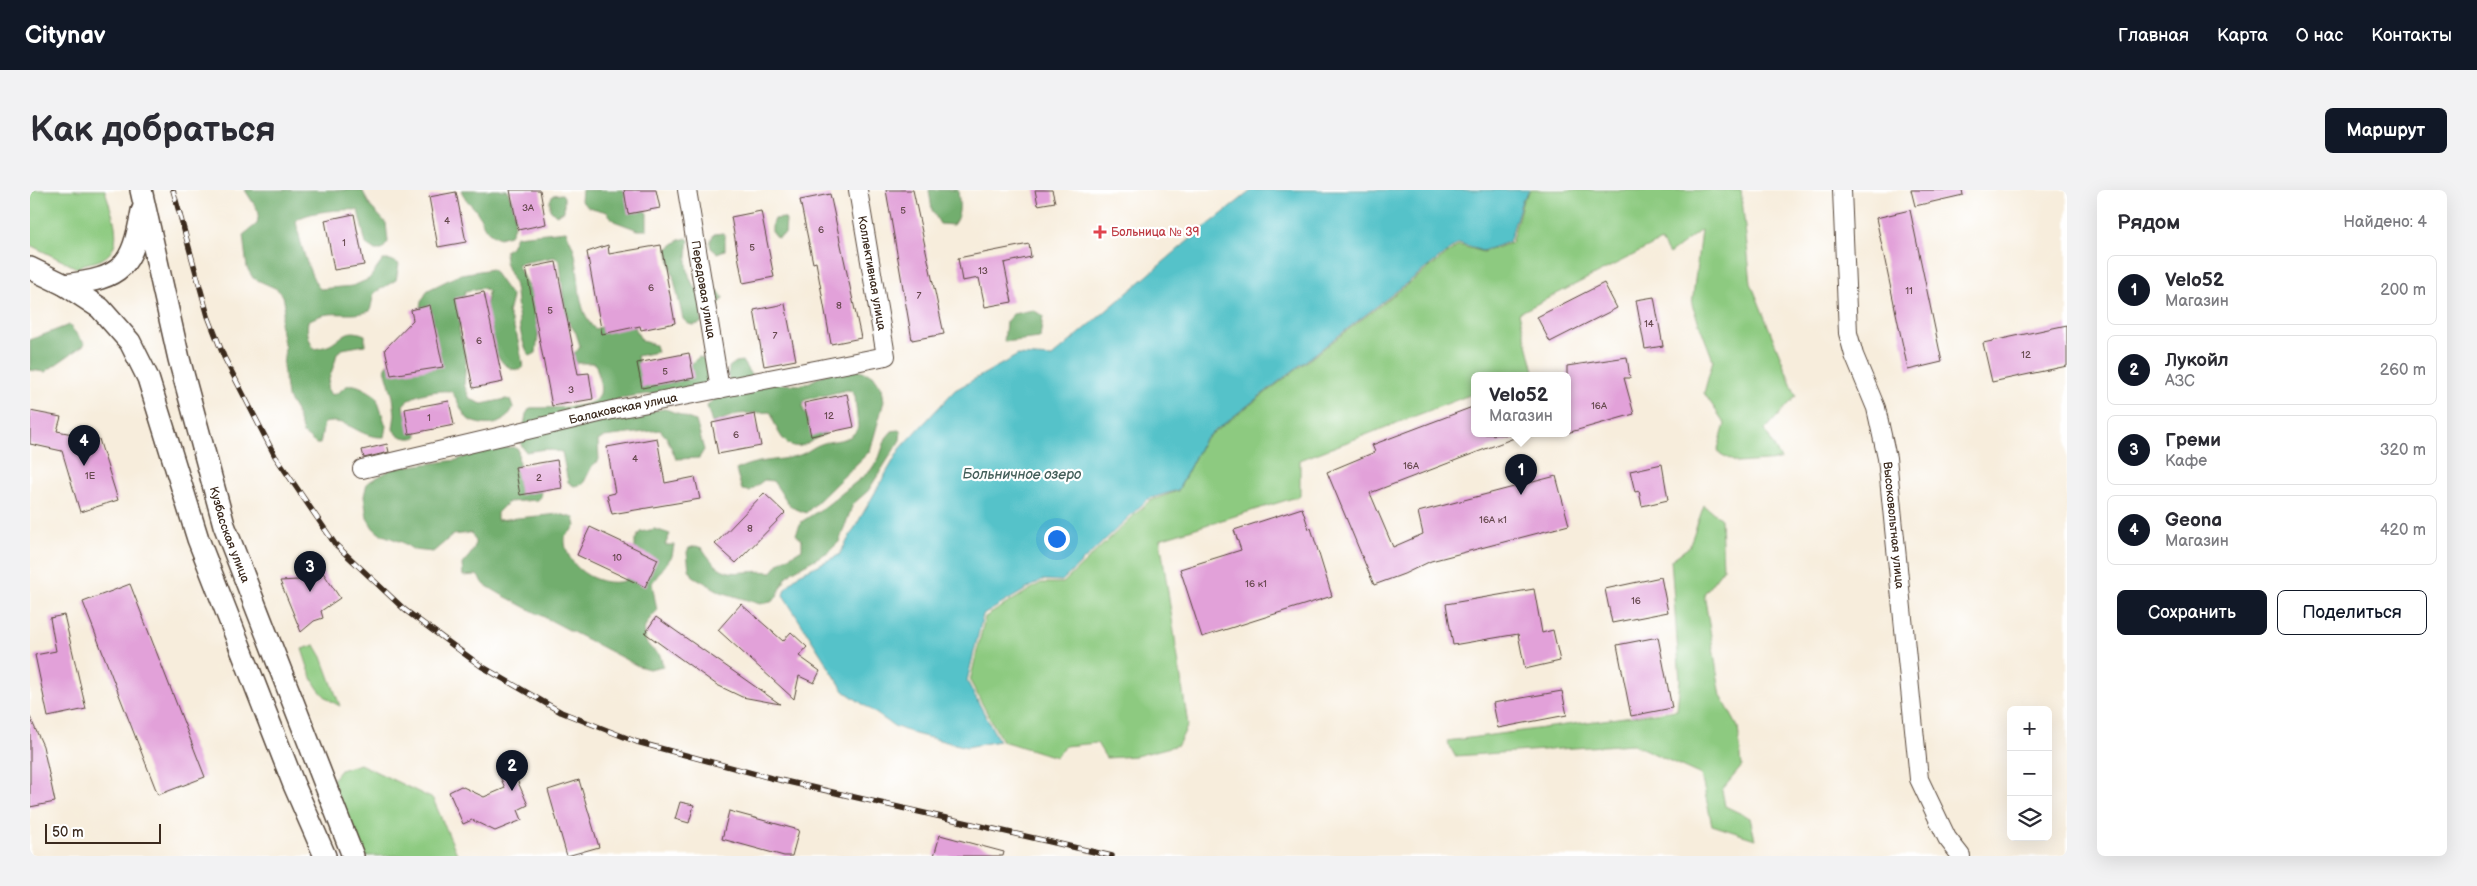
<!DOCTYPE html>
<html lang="ru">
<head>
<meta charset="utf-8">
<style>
	:root { --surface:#fff; --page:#f2f2f3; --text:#2b2b33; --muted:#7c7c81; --line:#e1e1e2; --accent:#111827 }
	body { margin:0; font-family:"Balsamiq Sans",sans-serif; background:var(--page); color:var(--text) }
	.controls { position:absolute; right:15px; bottom:15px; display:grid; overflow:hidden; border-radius:8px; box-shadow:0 5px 20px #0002 }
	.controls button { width:45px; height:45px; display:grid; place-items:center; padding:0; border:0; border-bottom:1px solid var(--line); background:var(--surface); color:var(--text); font:25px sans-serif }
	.scale { position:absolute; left:15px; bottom:12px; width:116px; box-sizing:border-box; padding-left:5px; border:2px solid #3b2a1e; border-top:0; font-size:14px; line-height:18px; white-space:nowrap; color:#3b2a1e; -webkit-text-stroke:4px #fff; paint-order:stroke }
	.you { position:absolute; left:1026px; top:348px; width:18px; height:18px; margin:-12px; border:4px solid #fff; border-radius:50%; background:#1a73e8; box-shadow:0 0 0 8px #1a73e833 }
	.badge { display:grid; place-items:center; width:32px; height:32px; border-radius:50%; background:var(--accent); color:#fff; font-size:16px; font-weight:700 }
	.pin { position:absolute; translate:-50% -41px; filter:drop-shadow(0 1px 2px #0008) }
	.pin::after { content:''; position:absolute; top:26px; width:18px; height:15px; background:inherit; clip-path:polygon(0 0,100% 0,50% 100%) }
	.popup { position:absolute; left:1441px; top:182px; width:100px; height:65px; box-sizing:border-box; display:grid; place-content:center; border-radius:8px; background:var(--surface); filter:drop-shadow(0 1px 4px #0005); font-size:16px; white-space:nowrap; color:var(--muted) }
	.popup b { font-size:19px; color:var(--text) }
	.popup::after { content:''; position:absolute; left:50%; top:100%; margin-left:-10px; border:10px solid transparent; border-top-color:var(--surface) }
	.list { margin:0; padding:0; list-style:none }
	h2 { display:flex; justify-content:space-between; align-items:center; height:65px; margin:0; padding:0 20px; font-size:21px }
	h2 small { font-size:16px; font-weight:400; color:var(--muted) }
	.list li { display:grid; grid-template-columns:32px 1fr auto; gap:15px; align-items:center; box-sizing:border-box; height:70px; margin:0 10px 10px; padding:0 10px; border:1px solid var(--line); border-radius:8px }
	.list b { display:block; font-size:19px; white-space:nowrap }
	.list p { margin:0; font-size:16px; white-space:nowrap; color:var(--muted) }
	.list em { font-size:16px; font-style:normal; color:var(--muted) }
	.actions { display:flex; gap:10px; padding:15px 20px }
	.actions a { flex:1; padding:11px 0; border:1px solid var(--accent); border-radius:8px; text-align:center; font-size:18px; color:var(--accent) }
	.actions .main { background:var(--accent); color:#fff }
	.icon { flex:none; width:28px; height:28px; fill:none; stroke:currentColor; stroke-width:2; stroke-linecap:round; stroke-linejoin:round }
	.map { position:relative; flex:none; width:2037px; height:666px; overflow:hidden; border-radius:8px }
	header { display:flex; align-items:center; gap:30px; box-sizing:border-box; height:70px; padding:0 25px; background:var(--accent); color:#fff }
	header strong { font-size:24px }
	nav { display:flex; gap:28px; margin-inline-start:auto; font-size:18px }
	.intro { display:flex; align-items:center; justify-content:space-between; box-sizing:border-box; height:120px; padding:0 30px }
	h1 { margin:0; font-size:35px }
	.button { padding:12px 22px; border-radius:8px; background:var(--accent); color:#fff; font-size:18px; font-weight:700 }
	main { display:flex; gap:30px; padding:0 30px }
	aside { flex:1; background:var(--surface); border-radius:8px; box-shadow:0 5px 20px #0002 }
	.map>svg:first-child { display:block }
	.green { fill:#8dca80; stroke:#647a4f }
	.forest { fill:#72ae6e; stroke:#566c46 }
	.water { fill:#54c2c9; stroke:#487674 }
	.building { fill:#e2a1d9 }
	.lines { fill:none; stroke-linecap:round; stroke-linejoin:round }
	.minor-casing { stroke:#57473a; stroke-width:20 }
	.major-casing { stroke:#57473a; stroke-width:24 }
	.minor { stroke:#fff; stroke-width:18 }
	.major { stroke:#fff; stroke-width:21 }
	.rail-casing { stroke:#3b2a1e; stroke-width:5.5 }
	.rail { stroke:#fff; stroke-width:4; stroke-dasharray:11; stroke-linecap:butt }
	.health-dot { fill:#e0444e; stroke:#fff; stroke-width:2 }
	.labels { text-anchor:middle; stroke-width:4.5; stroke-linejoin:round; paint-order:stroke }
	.number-label { font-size:10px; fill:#65484d }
	.health-label { font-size:12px; fill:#be3a42; stroke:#fff; text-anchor:start }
	.street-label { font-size:12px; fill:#3b2a1e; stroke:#fff }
	.water-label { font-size:14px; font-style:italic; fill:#445f5a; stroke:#fff }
</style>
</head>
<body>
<header>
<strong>Citynav</strong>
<nav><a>Главная</a><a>Карта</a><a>О нас</a><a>Контакты</a></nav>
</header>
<div class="intro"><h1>Как добраться</h1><a class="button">Маршрут</a></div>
<main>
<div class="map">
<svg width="2037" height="666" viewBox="0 0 2037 666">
	<rect width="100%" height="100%" fill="#fff"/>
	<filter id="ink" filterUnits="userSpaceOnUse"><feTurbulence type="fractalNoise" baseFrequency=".02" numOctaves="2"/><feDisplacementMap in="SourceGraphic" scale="10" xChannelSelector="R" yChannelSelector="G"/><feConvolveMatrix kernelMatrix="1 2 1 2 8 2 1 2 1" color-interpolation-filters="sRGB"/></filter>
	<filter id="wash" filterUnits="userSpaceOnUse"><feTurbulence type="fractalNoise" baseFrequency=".0096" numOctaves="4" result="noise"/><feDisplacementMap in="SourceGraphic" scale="20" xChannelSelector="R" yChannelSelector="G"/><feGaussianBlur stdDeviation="1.12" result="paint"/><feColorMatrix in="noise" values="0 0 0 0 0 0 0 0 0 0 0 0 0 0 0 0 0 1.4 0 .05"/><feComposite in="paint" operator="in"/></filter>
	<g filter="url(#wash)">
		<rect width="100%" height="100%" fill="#f7eddc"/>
		<g class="green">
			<path d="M0 0H75C80 20 98 56 72 69 63 74 57 71 47 78L0 55Z"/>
			<polygon points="1501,0 1711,0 1721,93 1766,206 1735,240 1751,270 1707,273 1687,262 1695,234 1674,203 1683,170 1662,115 1671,40 1639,64 1631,51 1489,123 1504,181 1489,186 1445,186 1445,203 1270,270 1270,306 1130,349 1158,535 1148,555 1106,566 1076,568 1067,553 1034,556 1026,567 972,551 940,491 955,427 1011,393 1033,393 1119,311 1148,301 1174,250 1429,55 1453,62 1481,53 1493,10"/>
			<polygon points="1674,315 1691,329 1693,379 1674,404 1691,506 1708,537 1712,576 1692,600 1695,616 1720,628 1725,649 1682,635 1671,585 1603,554 1425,566 1417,551 1647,520 1650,490 1641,370 1659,357"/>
			<path d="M285 455 292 467 310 516C283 503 281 485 272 459Z"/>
			<polygon points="330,574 403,609 428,666 334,666 307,604 303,589 310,580"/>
		</g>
		<g class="forest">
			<path d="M215 0H332L341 17 356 33 358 52 352 60H345L336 54 328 20C314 19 275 21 266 31 269 49 279 86 290 99L323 96 339 89 353 70H361L369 74 366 90 344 103 340 121C315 129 303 117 278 131 276 142 279 150 284 159 289 158 296 157 300 155 314 147 316 137 335 145V155L312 159 307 163C305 176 299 185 297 198L301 205C311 203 312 198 319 195 327 193 340 202 346 206L356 236 354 247C327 248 320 227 294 233L290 254H286L273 243 266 221 257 206 253 176 255 159 250 132 255 115 253 106 247 99 223 88 217 78 213 45 227 34 229 22Z"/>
			<path d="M431 0H477C484 15 489 30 480 45L469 48C450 38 457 38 447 22 441 13 435 11 431 0Z"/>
			<polygon points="552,0 593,0 617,23 617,40 608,40 584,31 577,22 558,17 551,11"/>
			<path d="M899 0H928C929 13 932 24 923 35L910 34 902 20Z"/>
			<polygon points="532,4 534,7 534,21 526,25 520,19 520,11 523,5"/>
			<polygon points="754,28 756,30 755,44 747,48 742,42 742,34 744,29"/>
			<path d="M536 41C538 47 542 53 544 60 551 85 545 120 565 139L605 125V139L612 151 625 155 627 162 607 166 610 180 643 193C654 189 658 175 669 167L680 170 683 187C664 208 612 200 586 210 582 211 577 216 573 218L575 226C590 240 616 220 634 219 639 219 657 229 666 231L674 260 669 268 646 269 637 248 630 240 574 247 568 251 569 270 562 276 553 294 544 296 538 292 532 262 515 259 496 262 491 255 496 224 500 218C514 217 566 221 570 204 572 196 568 181 565 173H537V169L548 160 550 156 546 143 535 127 530 71 524 67 487 74 504 109 509 136 506 163 500 166C487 148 489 118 485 97 482 83 471 74 476 60L481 57 486 46Z"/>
			<polygon points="693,43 695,46 695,60 687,63 681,58 680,52 684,44"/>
			<path d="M657 48 659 50C656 67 655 85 666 99L688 100 693 108 686 119H673L671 133C663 136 659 136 653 129L637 59 649 50Z"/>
			<path d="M462 79 482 107 478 123 487 146 493 176 490 180 482 179 474 174 466 164 454 126 458 101 453 98 435 101 429 139 436 170 434 195 440 209 452 214 476 209 480 210 483 218C475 233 464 237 447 233 443 232 440 231 437 228 430 220 428 209 421 201 406 200 383 203 373 215 373 227 388 235 387 247 379 250 366 247 363 239L365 224 363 207 355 179 389 125 391 112 398 100 431 84Z"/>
			<polygon points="1003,120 1013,126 1010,148 974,152 976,132 983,124"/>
			<polygon points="39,135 55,154 15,182 0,180 0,150"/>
			<path d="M712 171 725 191 733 193 770 195 780 192 795 184 819 178 843 185 852 198 854 211 840 261 776 323 761 317 743 291 734 290 720 301 712 300 706 280C725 269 745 272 766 266 776 264 782 257 791 254 803 249 822 253 828 237L825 206 822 201 817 200 775 210 773 216 774 222 801 226 804 233C792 249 794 243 780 252 761 264 751 250 744 232 742 227 743 225 740 222L708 224 682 233 677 216 698 194 699 177 706 172Z"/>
			<path d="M868 240 871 241 870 250 838 301 823 314 809 352 798 362 763 381 756 388 746 408 741 412 730 414 691 402 663 386 659 379 657 362 659 358 666 356 672 358C696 395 706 378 742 382L749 373 772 359V351L766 344 771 332 796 316 840 281 849 268 856 248 862 241Z"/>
			<path d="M483 257 488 259 489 276C507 285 510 287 511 307L508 310 478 312 467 323V330L529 324 544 328 546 336 535 347C533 376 567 398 594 391L605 367V350L610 342 625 339 640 344 635 355H644L642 366 622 393 627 421C610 437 608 451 630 465L633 476 619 479 608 476 472 405 455 395 447 385 433 386 432 374C440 365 451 355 441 343L423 345 403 362 384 360 372 352 350 344 343 338 337 328 334 306 337 293 364 278 427 270 453 260Z"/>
		</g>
		<polygon class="water" points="1222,0 1500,0 1492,10 1479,52 1452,61 1429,53 1174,249 1148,300 1118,309 1032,391 1012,390 953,425 937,491 969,551 937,557 885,544 864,536 814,501 753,405 755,399 769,384 809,365 870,259 925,200 988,165 1022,167 1158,51"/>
		<g id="blocks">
			<g class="building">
				<polygon points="480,0 510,0 516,34 488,40"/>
				<polygon points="594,0 626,0 630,18 598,24"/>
				<polygon points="856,0 883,0 914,144 882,150"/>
				<polygon points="1005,0 1022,0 1025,12 1008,15"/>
				<polygon points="1881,0 1932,0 1933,5 1885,16"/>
				<polygon points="426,2 436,52 408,57 399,7"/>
				<polygon points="800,4 831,148 801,154 786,72 783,73 770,10"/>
				<polygon points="1880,20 1912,172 1878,180 1846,28"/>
				<polygon points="731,21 744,87 713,93 701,27"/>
				<polygon points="324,24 334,75 304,80 295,30"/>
				<polygon points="999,54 1001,67 974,73 982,112 955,117 949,88 932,91 928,68"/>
				<polygon points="578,55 579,64 631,55 645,133 611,140 610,136 572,144 557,62"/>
				<polygon points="526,72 548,184 559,183 563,209 522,216 496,78"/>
				<polygon points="1574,93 1587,118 1520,152 1507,127"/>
				<polygon points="454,102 473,192 443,198 425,108"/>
				<polygon points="1624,107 1633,156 1615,159 1606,110"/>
				<polygon points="755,114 766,170 734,176 724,120"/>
				<polygon points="400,115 413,177 361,185 355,159 383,130 381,120"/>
				<polygon points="2037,135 2037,176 1962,192 1953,153"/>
				<polygon points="659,163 664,188 612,198 607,173"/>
				<polygon points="1597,167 1600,188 1594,188 1604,224 1537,243 1537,176"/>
				<polygon points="817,204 824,237 781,246 774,213"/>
				<polygon points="419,211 424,235 379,244 375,219"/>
				<polygon points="1445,216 1445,244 1492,245 1340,303 1363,357 1393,344 1388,322 1526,286 1539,335 1401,371 1374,384 1344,395 1297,282 1345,262 1342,255"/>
				<polygon points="0,221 31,227 27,241 69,249 88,310 50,322 32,261 0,254"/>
				<polygon points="725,224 731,256 688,264 682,233"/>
				<polygon points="627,248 635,293 665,287 670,309 582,324 577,305 585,303 577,257"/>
				<polygon points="357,254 359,262 334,268 332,260"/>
				<polygon points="527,270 532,298 490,305 485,277"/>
				<polygon points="1632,274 1638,310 1612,316 1609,301 1605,302 1600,281"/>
				<polygon points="734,303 755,323 706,373 685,354"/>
				<polygon points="1272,318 1279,339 1281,338 1302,406 1172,447 1150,379 1211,360 1204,340"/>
				<polygon points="560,337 628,369 615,397 547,365"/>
				<polygon points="292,381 310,408 291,421 293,428 284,431 271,442 250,391 268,390 277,386 278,390"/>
				<polygon points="1631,387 1638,422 1582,433 1575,399"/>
				<polygon points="100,394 175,587 128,605 53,412"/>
				<polygon points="1504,399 1512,443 1523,440 1530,471 1495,479 1488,444 1423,455 1416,414"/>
				<polygon points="711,414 753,451 761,442 777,457 769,466 790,481 784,493 769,486 764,509 688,440"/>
				<polygon points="34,425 56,519 18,527 5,465 26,461 20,428"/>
				<polygon points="626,427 750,514 712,507 687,495 615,443"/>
				<polygon points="1628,447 1642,518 1601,526 1587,455"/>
				<polygon points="1532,501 1537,525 1468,538 1463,513"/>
				<polygon points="0,527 13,556 25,612 0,617"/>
				<polygon points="481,576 498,615 488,620 492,630 465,641 442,630 433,634 419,602 431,596 454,607 475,598 468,582"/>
				<polygon points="549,590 569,657 537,666 518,600"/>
				<polygon points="650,612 664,615 659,633 645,629"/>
				<polygon points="699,621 769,640 762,666 754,666 692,649"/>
				<polygon points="910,645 974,662 973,666 904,666"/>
			</g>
		</g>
	</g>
	<g filter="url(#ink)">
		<use href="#blocks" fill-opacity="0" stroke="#57473a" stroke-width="1"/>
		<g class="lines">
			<g class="minor-casing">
				<g id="minor">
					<path id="s1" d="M657 0 690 199"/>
					<path id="s2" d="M1812 0 1818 143 1824 165 1846 218 1857 268 1889 589 1917 648 1931 666"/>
					<path id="s3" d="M332 279 582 220 856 166 828 0"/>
				</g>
			</g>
			<g class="major-casing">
				<g id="major">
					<path id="s4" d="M111 0 149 169 194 335 323 666"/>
					<polyline points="0,78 35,95 70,118 100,152 118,188 168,349 264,595 295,666"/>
					<path d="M35 95C93 88 102 77 112 21"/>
				</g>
			</g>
			<use href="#minor" class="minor"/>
			<use href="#major" class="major"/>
			<g class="rail-casing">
				<polyline id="rail" points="143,0 178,126 194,167 245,266 305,354 375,420 451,476 531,522 607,552 741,588 1082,666"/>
			</g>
			<use href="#rail" class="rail"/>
		</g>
	</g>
	<path class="health-dot" d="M1067.5 34.5h5v5h5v5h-5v5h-5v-5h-5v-5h5z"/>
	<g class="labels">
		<g class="number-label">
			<text x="498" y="21">3А</text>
			<text x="873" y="24">5</text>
			<text x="417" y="34">4</text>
			<text x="791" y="43">6</text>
			<text x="314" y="56">1</text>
			<text x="722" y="61">5</text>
			<text x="953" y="84">13</text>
			<text x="621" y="101">6</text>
			<text x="1879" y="104">11</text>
			<text x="889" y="109">7</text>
			<text x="809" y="119">8</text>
			<text x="520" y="124">5</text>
			<text x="1619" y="137">14</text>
			<text x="745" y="149">7</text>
			<text x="449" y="154">6</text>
			<text x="1996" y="168">12</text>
			<text x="635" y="185">5</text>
			<text x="541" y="203">3</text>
			<text x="1569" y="219">16А</text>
			<text x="799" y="229">12</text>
			<text x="399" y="231">1</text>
			<text x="706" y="248">6</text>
			<text x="605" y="272">4</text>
			<text x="1381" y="279">16А</text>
			<text x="60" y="289">1Е</text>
			<text x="509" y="291">2</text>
			<text x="1463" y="333">16А к1</text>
			<text x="720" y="342">8</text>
			<text x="587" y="371">10</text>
			<text x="1226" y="397">16 к1</text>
			<text x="1606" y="414">16</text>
		</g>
		<g class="health-label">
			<text x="1081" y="46">Больница № 39</text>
		</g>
		<g class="street-label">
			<text transform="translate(842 83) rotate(80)" y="4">Коллективная улица</text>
			<text dy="4" stroke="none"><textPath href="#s1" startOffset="101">Передовая улица</textPath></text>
			<text dy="4" stroke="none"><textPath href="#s3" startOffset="268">Балаковская улица</textPath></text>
			<text dy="4" stroke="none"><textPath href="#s2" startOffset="342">Высоковольтная улица</textPath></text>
			<text dy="4" stroke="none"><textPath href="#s4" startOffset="356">Кузбасская улица</textPath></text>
		</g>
		<g class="water-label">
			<text x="992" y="289">Больничное озеро</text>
		</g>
	</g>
</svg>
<div class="controls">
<button>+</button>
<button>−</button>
<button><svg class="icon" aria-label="layers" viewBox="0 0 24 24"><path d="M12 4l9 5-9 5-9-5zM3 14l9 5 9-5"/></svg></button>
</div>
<div class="scale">50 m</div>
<div class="you"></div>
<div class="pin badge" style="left:1491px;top:305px">1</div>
<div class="popup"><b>Velo52</b>Магазин</div>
<div class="pin badge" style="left:482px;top:601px">2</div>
<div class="pin badge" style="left:280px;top:402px">3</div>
<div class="pin badge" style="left:54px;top:276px">4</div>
</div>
<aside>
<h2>Рядом<small>Найдено: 4</small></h2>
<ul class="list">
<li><span class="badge">1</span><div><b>Velo52</b><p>Магазин</p></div><em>200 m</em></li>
<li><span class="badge">2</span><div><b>Лукойл</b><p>АЗС</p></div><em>260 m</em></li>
<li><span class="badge">3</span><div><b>Греми</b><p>Кафе</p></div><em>320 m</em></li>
<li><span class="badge">4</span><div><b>Geona</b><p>Магазин</p></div><em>420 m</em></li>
</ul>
<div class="actions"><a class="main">Сохранить</a><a>Поделиться</a></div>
</aside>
</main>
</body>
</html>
